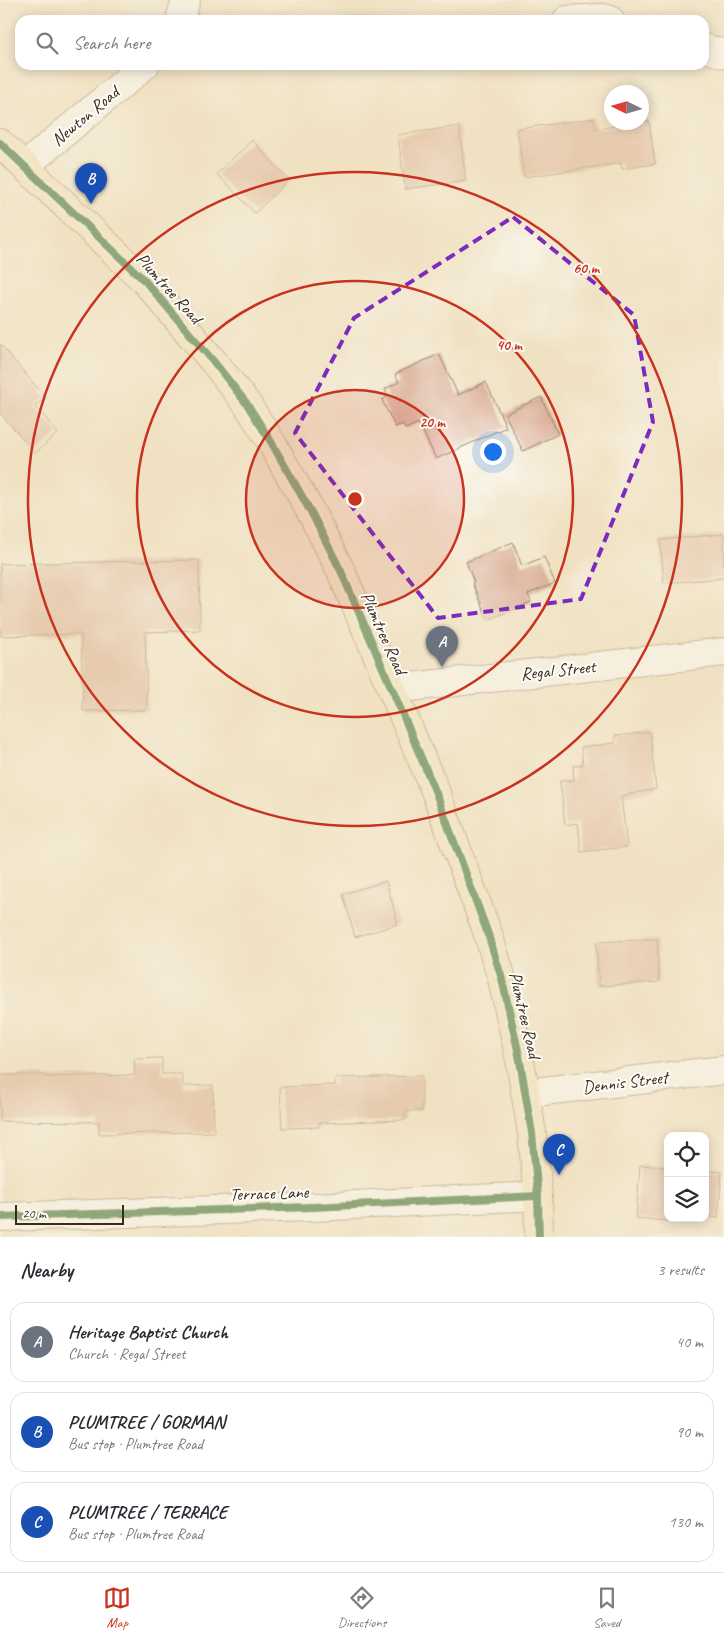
<!DOCTYPE html>
<html lang="en">
<head>
<meta charset="utf-8">
<style>
	:root { --surface:#fff; --page:#f7f7f7; --text:#2b2b33; --muted:#7c7c81; --line:#e1e1e2; --accent:#c8321e }
	body { margin:0; font-family:Caveat,sans-serif; background:var(--page); color:var(--text) }
	.controls { position:absolute; right:15px; bottom:15px; display:grid; overflow:hidden; border-radius:10px; box-shadow:0 2px 12px #0003 }
	.controls button { width:45px; height:45px; display:grid; place-items:center; padding:0; border:0; border-bottom:1px solid var(--line); background:var(--surface); color:var(--text); font:25px sans-serif }
	.compass { position:absolute; left:604px; top:85px; width:45px; height:45px; border-radius:50%; background:var(--surface); box-shadow:0 2px 12px #0003; rotate:275deg }
	.scale { position:absolute; left:15px; bottom:12px; width:109px; box-sizing:border-box; padding-left:5px; border:2px solid #3b2a1e; border-top:0; font-size:14px; line-height:18px; white-space:nowrap; color:#3b2a1e; -webkit-text-stroke:4px #fdfcf7; paint-order:stroke }
	.you { position:absolute; left:492px; top:451px; width:18px; height:18px; margin:-12px; border:4px solid #fff; border-radius:50%; background:#1a73e8; box-shadow:0 0 0 8px #1a73e833 }
	.badge { display:grid; place-items:center; width:32px; height:32px; border-radius:50%; background:var(--accent); color:#fff; font-size:16px; font-weight:700 }
	.pin { position:absolute; translate:-50% -41px; filter:drop-shadow(0 1px 2px #0008) }
	.pin::after { content:''; position:absolute; top:26px; width:18px; height:15px; background:inherit; clip-path:polygon(0 0,100% 0,50% 100%) }
	.list { margin:0; padding:0; list-style:none }
	h2 { display:flex; justify-content:space-between; align-items:center; height:65px; margin:0; padding:0 20px; font-size:21px }
	h2 small { font-size:16px; font-weight:400; color:var(--muted) }
	.list li { display:grid; grid-template-columns:32px 1fr auto; gap:15px; align-items:center; box-sizing:border-box; height:80px; margin:0 10px 10px; padding:0 10px; border:1px solid var(--line); border-radius:15px }
	.list b { display:block; font-size:19px; white-space:nowrap }
	.list p { margin:0; font-size:16px; white-space:nowrap; color:var(--muted) }
	.list em { font-size:16px; font-style:normal; color:var(--muted) }
	.icon { flex:none; width:28px; height:28px; fill:none; stroke:currentColor; stroke-width:2; stroke-linecap:round; stroke-linejoin:round }
	.map { position:relative; flex:none; width:724px; height:1237px; overflow:hidden }
	.search { position:absolute; background:var(--surface); box-shadow:0 2px 12px #0003; left:15px; right:15px; top:15px; height:55px; display:flex; align-items:center; gap:12px; box-sizing:border-box; padding:0 18px; border-radius:15px; color:var(--muted); font-size:19px }
	.sheet { height:335px; background:var(--surface) }
	nav { display:flex; justify-content:space-around; align-items:center; box-sizing:border-box; height:70px; border-top:1px solid var(--line); background:var(--surface); font-size:14px; color:var(--muted) }
	nav a { display:grid; justify-items:center; gap:2px }
	nav .on { color:var(--accent) }
	.map>svg:first-child { display:block }
	.building { fill:#daaf96 }
	.lines { fill:none; stroke-linecap:round; stroke-linejoin:round }
	.street-casing { stroke:#968670; stroke-width:30 }
	.secondary-casing { stroke:#968670; stroke-width:30 }
	.street { stroke:#fff; stroke-width:28 }
	.secondary { stroke:#f6e9c3; stroke-width:28 }
	.cycleway-casing { stroke:#fdfcf7; stroke-width:11 }
	.cycleway { stroke:#1b5e20; stroke-width:8 }
	.marked { fill:none; stroke:#7b2cbf; stroke-width:4; stroke-dasharray:10 6; stroke-linejoin:round }
	.ring { fill:none; stroke:#c8321e; stroke-width:2.5 }
	.labels { text-anchor:middle; stroke-width:4; stroke-linejoin:round; paint-order:stroke }
	.street-label { font-size:18px; fill:#3b2a1e; stroke:#fdfcf7 }
	.centre { fill:#c8321e; stroke:#fdfcf7; stroke-width:2.5 }
	.ring-label { font-size:15px; text-anchor:middle; font-weight:bold; fill:#c8321e; stroke:#fdfcf7; stroke-width:4; stroke-linejoin:round; paint-order:stroke }
</style>
</head>
<body>
<div class="map">
<svg width="724" height="1237" viewBox="0 0 724 1237">
	<rect width="100%" height="100%" fill="#fdfcf7"/>
	<filter id="ink" filterUnits="userSpaceOnUse"><feTurbulence type="fractalNoise" baseFrequency=".02" numOctaves="2"/><feDisplacementMap in="SourceGraphic" scale="10" xChannelSelector="R" yChannelSelector="G"/><feConvolveMatrix kernelMatrix="1 2 1 2 8 2 1 2 1" color-interpolation-filters="sRGB"/></filter>
	<filter id="wash" filterUnits="userSpaceOnUse"><feTurbulence type="fractalNoise" baseFrequency=".0096" numOctaves="4" result="noise"/><feDisplacementMap in="SourceGraphic" scale="20" xChannelSelector="R" yChannelSelector="G"/><feGaussianBlur stdDeviation="1.12" result="paint"/><feColorMatrix in="noise" values="0 0 0 0 0 0 0 0 0 0 0 0 0 0 0 0 0 1.4 0 .05"/><feComposite in="paint" operator="in"/></filter>
	<g filter="url(#wash)">
		<rect width="100%" height="100%" fill="#f0e1c2"/>
		<g id="blocks">
			<g class="building">
				<polygon points="594,118 595,129 649,121 655,164 622,169 621,163 524,177 517,129"/>
				<polygon points="459,126 466,181 405,189 398,135"/>
				<polygon points="252,140 289,180 255,213 217,174"/>
				<polygon points="0,344 46,398 35,406 58,433 35,453 0,413"/>
				<polygon points="439,354 458,395 486,382 506,427 436,459 419,423 405,429 403,424 395,427 382,400 388,396 385,389 399,382 395,374"/>
				<polygon points="541,397 558,434 523,451 505,414"/>
				<polygon points="724,534 724,578 664,583 660,540"/>
				<polygon points="513,542 522,566 544,557 555,583 528,594 531,602 488,620 472,583 474,582 466,562"/>
				<polygon points="199,560 200,630 145,632 147,710 83,711 81,634 0,636 0,564"/>
				<polygon points="650,732 656,789 621,796 627,847 581,852 578,823 565,825 560,781 574,780 573,766 583,765 581,747 615,743 615,736"/>
				<polygon points="386,881 398,924 355,937 343,894"/>
				<polygon points="657,939 659,982 599,986 596,942"/>
				<polygon points="162,1058 162,1074 182,1074 183,1086 213,1085 214,1132 99,1134 99,1122 0,1121 0,1075 45,1075 45,1077 135,1075 134,1059"/>
				<polygon points="422,1076 422,1111 405,1111 405,1120 319,1123 319,1127 282,1128 280,1087 335,1085 335,1078"/>
				<polygon points="640,1165 668,1167 668,1218 678,1218 678,1222 636,1218"/>
				<polygon points="705,1171 722,1172 718,1218 705,1216"/>
			</g>
		</g>
	</g>
	<g filter="url(#ink)">
		<use href="#blocks" fill-opacity="0" stroke="#968670" stroke-width="1"/>
		<g class="lines">
			<g class="street-casing">
				<g id="street">
					<polyline points="180,20 186,0"/>
					<polyline points="567,20 603,18 610,20"/>
					<polyline points="704,48 724,54"/>
					<polyline points="25,166 145,65"/>
					<polyline points="392,689 724,652"/>
					<polyline points="526,1093 724,1070"/>
					<polyline points="0,1217 313,1207 538,1196"/>
				</g>
			</g>
			<g class="secondary-casing">
				<polyline id="secondary" points="0,143 145,281 214,362 247,404 270,440 312,514 341,571 392,689 436,793 488,934 502,979 519,1055 532,1133 538,1196 539,1237"/>
			</g>
			<use href="#street" class="street"/>
			<use href="#secondary" class="secondary"/>
			<g class="cycleway-casing">
				<g id="cycleway">
					<polyline points="0,143 145,281 214,362 247,404 270,440 312,514 341,571 392,689 436,793 488,934 502,979 519,1055 532,1133 538,1196 539,1237"/>
					<polyline points="0,1217 313,1207 538,1196"/>
				</g>
			</g>
			<use href="#cycleway" class="cycleway"/>
		</g>
	</g>
	<path d="M0 0H724V1237H0ZM513 217 634 315 653 422 581 599 438 618 295 433 354 318Z" fill="#f0e1c2" fill-opacity=".55" fill-rule="evenodd"/>
	<path class="marked" d="M513 217 634 315 653 422 581 599 438 618 295 433 354 318Z"/>
	<circle cx="355" cy="499" r="109" fill="#c8321e" fill-opacity=".12"/>
	<g class="ring">
		<circle cx="355" cy="499" r="109"/>
		<circle cx="355" cy="499" r="218"/>
		<circle cx="355" cy="499" r="327"/>
	</g>
	<g class="labels">
		<g class="street-label">
			<text transform="translate(85 116) rotate(-40)" y="6">Newton Road</text>
			<text transform="translate(169 288) rotate(48)" y="6">Plumtree Road</text>
			<text transform="translate(384 633) rotate(66)" y="6">Plumtree Road</text>
			<text transform="translate(558 670) rotate(-6)" y="6">Regal Street</text>
			<text transform="translate(525 1015) rotate(77)" y="6">Plumtree Road</text>
			<text transform="translate(625 1082) rotate(-7)" y="6">Dennis Street</text>
			<text transform="translate(269 1193) rotate(-2)" y="6">Terrace Lane</text>
		</g>
	</g>
	<circle cx="355" cy="499" r="8" class="centre"/>
	<g class="ring-label">
		<text x="586" y="273">60 m</text>
		<text x="509" y="350">40 m</text>
		<text x="432" y="427">20 m</text>
	</g>
</svg>
<div class="controls">
<button><svg class="icon" aria-label="locate" viewBox="0 0 24 24"><circle cx="12" cy="12" r="6"/><path d="M12 2v4M12 18v4M2 12h4M18 12h4"/></svg></button>
<button><svg class="icon" aria-label="layers" viewBox="0 0 24 24"><path d="M12 4l9 5-9 5-9-5zM3 14l9 5 9-5"/></svg></button>
</div>
<svg class="compass" viewBox="-18 -18 36 36"><path d="M0-13l5 13h-10z" fill="#e53935"/><path d="M0 13l5-13h-10z" fill="#7c7c81"/></svg>
<div class="scale">20 m</div>
<div class="you"></div>
<div class="pin badge" style="left:442px;top:667px;background:#6b7280">A</div>
<div class="pin badge" style="left:91px;top:204px;background:#1a4fb4">B</div>
<div class="pin badge" style="left:559px;top:1175px;background:#1a4fb4">C</div>
<div class="search"><svg class="icon" aria-label="search" viewBox="0 0 24 24"><circle cx="10" cy="10" r="6"/><path d="M15 15l6 6"/></svg>Search here</div>
</div>
<section class="sheet">
<h2>Nearby<small>3 results</small></h2>
<ul class="list">
<li><span class="badge" style="background:#6b7280">A</span><div><b>Heritage Baptist Church</b><p>Church · Regal Street</p></div><em>40 m</em></li>
<li><span class="badge" style="background:#1a4fb4">B</span><div><b>PLUMTREE / GORMAN</b><p>Bus stop · Plumtree Road</p></div><em>90 m</em></li>
<li><span class="badge" style="background:#1a4fb4">C</span><div><b>PLUMTREE / TERRACE</b><p>Bus stop · Plumtree Road</p></div><em>130 m</em></li>
</ul>
</section>
<nav>
<a class="on"><svg class="icon" aria-label="map" viewBox="0 0 24 24"><path d="M3 6l6-2 6 2 6-2v14l-6 2-6-2-6 2zM9 4v14M15 6v14"/></svg>Map</a>
<a><svg class="icon" aria-label="directions" viewBox="0 0 24 24"><path d="M12 3l9 9-9 9-9-9zM9 14v-3h6M13 9l2 2-2 2"/></svg>Directions</a>
<a><svg class="icon" aria-label="saved" viewBox="0 0 24 24"><path d="M7 4h10v16l-5-4-5 4z"/></svg>Saved</a>
</nav>
</body>
</html>
